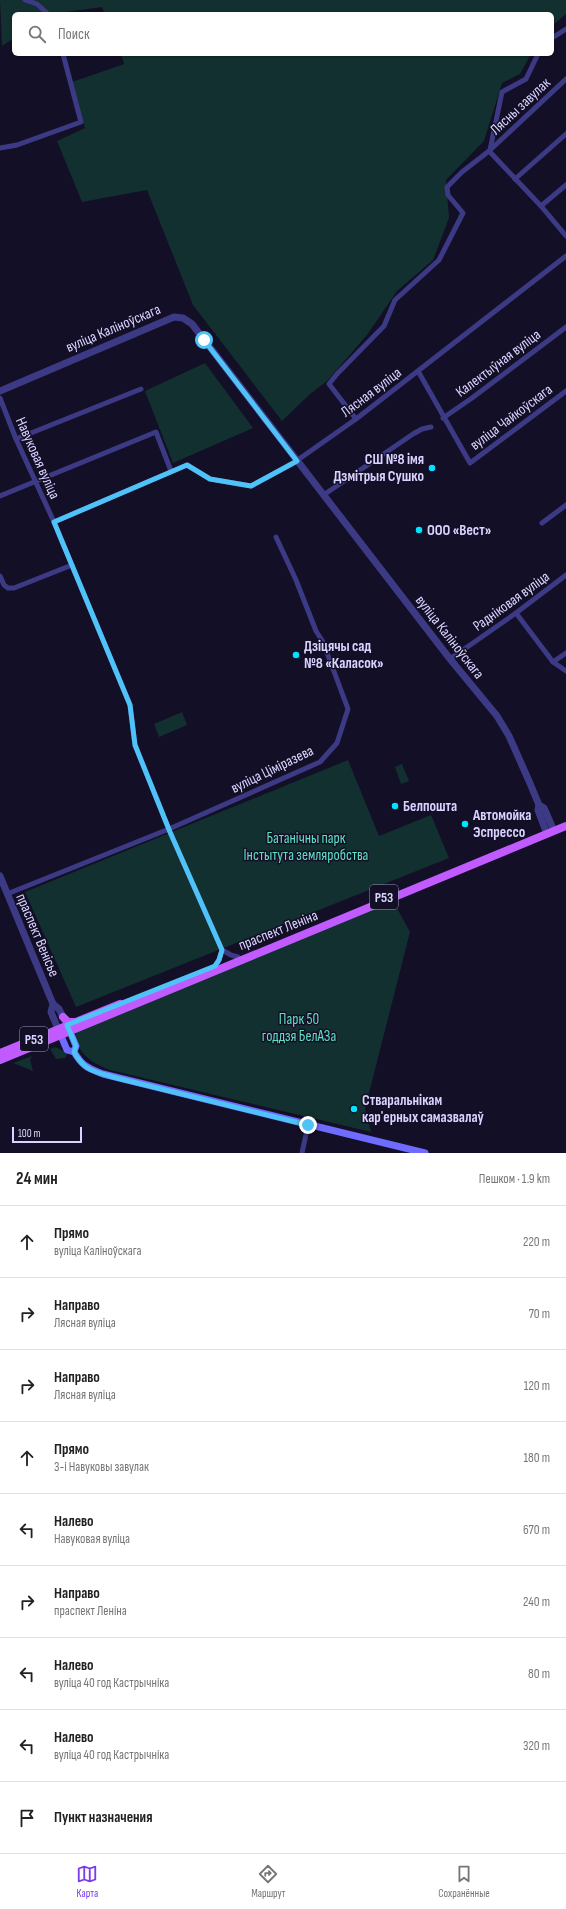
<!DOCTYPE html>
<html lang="ru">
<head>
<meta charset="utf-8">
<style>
	:root { --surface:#fff; --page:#f6f6f6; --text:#222; --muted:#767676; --line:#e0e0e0; --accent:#7c3aed }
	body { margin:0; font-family:"Sofia Sans Condensed",sans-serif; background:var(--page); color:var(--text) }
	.scale { position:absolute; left:12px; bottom:10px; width:70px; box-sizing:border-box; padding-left:4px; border:2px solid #d9d4ff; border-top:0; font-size:11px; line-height:14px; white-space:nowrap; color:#d9d4ff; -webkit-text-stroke:3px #130f26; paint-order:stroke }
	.stop { position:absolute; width:12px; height:12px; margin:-9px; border:3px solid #4fc3f7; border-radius:50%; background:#fff }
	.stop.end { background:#4fc3f7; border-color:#fff; box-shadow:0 1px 4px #0008 }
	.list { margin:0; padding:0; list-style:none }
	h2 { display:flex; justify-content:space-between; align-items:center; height:52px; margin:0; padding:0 16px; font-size:17px }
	h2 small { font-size:13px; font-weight:400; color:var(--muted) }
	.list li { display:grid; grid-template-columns:26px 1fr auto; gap:12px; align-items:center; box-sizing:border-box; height:72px; padding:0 16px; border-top:1px solid var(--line) }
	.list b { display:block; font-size:15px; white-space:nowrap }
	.list p { margin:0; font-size:13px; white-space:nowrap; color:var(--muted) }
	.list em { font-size:13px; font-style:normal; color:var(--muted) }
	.icon { flex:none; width:22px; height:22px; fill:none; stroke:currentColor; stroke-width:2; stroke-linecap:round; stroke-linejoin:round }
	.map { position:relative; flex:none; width:566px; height:1153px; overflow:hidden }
	.search { position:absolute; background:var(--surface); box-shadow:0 1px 3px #0004; left:12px; right:12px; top:12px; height:44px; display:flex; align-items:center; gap:10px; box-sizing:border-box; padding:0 14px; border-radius:6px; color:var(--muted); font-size:15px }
	.sheet { height:700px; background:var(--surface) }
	nav { display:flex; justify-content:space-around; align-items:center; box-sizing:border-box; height:56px; border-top:1px solid var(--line); background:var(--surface); font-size:11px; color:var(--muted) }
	nav a { display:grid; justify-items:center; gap:2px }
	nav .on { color:var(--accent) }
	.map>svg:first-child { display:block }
	.green { fill:#12302f }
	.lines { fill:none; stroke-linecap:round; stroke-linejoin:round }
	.minor { stroke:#3d3a85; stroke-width:5 }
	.tertiary { stroke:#3d3a85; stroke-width:7 }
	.secondary { stroke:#6f6bff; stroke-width:7 }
	.primary { stroke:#c25bff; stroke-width:8 }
	.route { stroke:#4fc3f7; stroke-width:5 }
	.poi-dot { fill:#00e5ff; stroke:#130f26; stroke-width:1.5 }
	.labels { text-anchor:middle; stroke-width:3; stroke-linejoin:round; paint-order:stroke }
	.shield { fill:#130f26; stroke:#9e99be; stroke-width:1 }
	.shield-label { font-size:14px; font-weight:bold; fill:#d9d4ff }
	.street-label { font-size:15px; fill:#d9d4ff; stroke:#130f26 }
	.poi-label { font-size:15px; font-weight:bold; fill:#d9d4ff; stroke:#130f26; text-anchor:start }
	.park-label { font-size:15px; fill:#5fe0c0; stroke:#130f26 }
</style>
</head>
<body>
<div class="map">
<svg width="566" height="1153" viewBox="0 0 566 1153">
	<rect width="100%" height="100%" fill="#130f26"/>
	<g class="green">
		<polygon points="0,0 566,0 566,14 552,26 552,14 105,14 102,7 52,14 14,14 14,38 2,46"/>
		<polygon points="121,54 531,54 520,74 502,83 484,141 446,180 449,218 433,260 397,291 367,335 327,381 310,394 282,421 193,305 147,190 82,202 57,141 85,128 72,82 124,64"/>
		<polygon points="205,363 253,428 173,463 145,391"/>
		<polygon points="182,712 187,725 159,737 154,724"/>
		<polygon points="348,760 379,836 431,815 449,858 76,1007 25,892"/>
		<polygon points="402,764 409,781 401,784 395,767"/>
		<path d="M392 899 410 932 365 1109 371 1132 110 1070C95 1064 83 1058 77 1043 75 1039 74 1036 77 1032Z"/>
		<polygon points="55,1047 68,1053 65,1058 56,1059 50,1049"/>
		<polygon points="32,1056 30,1060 33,1071 13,1063"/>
	</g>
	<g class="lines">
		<g class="minor">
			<polyline points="25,0 37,4 48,14"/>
			<polyline points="552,38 566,29"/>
			<polyline points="0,148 17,145 81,122 63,54"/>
			<polyline points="490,150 502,92 526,79 538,54"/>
			<polyline points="489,151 541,206 566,236"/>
			<polyline points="515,179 566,134"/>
			<polyline points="541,206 566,185"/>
			<polyline points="418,371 470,463 566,391"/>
			<polyline points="0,398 16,439 54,522 130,705 135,745 170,832 222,950 231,955 238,957"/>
			<polyline points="443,418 472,398 566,327"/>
			<polyline points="356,419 329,384 337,374 384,326 395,300 439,260 463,213 448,195 447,187 462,172 489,151 566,79"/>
			<polyline points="16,439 141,389"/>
			<polyline points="325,494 413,434 422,429 431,427"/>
			<polyline points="0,496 156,432 171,471"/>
			<polyline points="54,522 187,465 210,479 251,486 292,464 356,419 566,256"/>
			<polyline points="542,523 566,505"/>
			<polyline points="0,576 4,585 8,588 14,588 72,565"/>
			<polyline points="516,613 553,662 566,653"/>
			<polyline points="450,659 516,613 566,575"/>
			<polyline points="553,662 566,671"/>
			<polyline points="7,894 169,829 320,762 337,743 348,709 323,642 316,631 296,580 276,537"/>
			<polyline points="215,966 219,960 222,950"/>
			<polyline points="302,1153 308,1125"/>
		</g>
		<g class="tertiary">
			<polyline points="0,391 174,317 183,318 192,324 450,659 497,716 509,736 529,781 539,805 538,810 547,834"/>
			<polyline points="539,805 544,808 554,831"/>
			<polyline points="0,876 53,1004 59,1009 65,1021"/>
			<polyline points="53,1004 51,1012 58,1029"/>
		</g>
		<g class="secondary">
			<polyline points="68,1027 76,1046 74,1052"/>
			<path d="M59 1031 67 1050 74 1052C83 1067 88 1068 103 1074L425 1153"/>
		</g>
		<g class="primary">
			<polyline points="63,1017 68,1022 74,1022"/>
			<polyline points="0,1053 120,1004"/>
			<polyline points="0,1060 566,826"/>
		</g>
	</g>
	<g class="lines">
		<path class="route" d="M204 340 297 461 251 486 210 479 187 465 54 522 130 705 135 745 170 832 222 950 219 960 215 966 67 1025 76 1046 74 1052C85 1072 97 1072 117 1078L308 1125"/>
	</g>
	<g class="poi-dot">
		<circle cx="432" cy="468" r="4"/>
		<circle cx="419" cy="530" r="4"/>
		<circle cx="296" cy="655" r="4"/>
		<circle cx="395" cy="806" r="4"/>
		<circle cx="465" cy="824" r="4"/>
		<circle cx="354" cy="1109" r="4"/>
	</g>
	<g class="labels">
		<g class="shield">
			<rect x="370" y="885" width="28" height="24" rx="3"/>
			<rect x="20" y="1027" width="28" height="24" rx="3"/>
		</g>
		<g class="shield-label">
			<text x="384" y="902">Р53</text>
			<text x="34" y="1044">Р53</text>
		</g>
		<g class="street-label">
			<text transform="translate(520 106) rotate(-43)" y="5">Лясны завулак</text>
			<text transform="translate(113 328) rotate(-23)" y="5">вуліца Каліноўскага</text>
			<text transform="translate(498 363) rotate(-37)" y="5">Калектыўная вуліца</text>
			<text transform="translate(371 392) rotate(-37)" y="5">Лясная вуліца</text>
			<text transform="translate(511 417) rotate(-37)" y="5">вуліца Чайкоўскага</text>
			<text transform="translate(38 458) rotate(66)" y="5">Навуковая вуліца</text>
			<text transform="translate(511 601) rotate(-36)" y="5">Радніковая вуліца</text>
			<text transform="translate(450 637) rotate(52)" y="5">вуліца Каліноўскага</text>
			<text transform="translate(272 769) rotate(-26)" y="5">вуліца Ціміразева</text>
			<text transform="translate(278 930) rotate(-22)" y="5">праспект Леніна</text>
			<text transform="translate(38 935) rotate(67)" y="5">праспект Венісье</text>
		</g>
		<g class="poi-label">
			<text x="424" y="464" text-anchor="end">СШ №8 імя<tspan x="424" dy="17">Дзмітрыя Сушко</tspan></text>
			<text x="427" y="535">ООО «Вест»</text>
			<text x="304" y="651">Дзіцячы сад<tspan x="304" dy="17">№8 «Каласок»</tspan></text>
			<text x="403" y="811">Белпошта</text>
			<text x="473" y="820">Автомойка<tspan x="473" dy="17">Эспрессо</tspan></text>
			<text x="362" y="1105">Стваральнікам<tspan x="362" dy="17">карʼерных самазвалаў</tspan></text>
		</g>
		<g class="park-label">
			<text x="306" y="843">Батанічны парк<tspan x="306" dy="17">Інстытута земляробства</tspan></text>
			<text x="299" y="1024">Парк 50<tspan x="299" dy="17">годдзя БелАЗа</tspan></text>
		</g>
	</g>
</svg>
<div class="scale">100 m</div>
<div class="stop" style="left:204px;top:340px"></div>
<div class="stop end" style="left:308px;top:1125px"></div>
<div class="search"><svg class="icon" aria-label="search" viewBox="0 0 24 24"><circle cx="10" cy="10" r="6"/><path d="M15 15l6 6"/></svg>Поиск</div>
</div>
<section class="sheet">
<h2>24 мин<small>Пешком · 1.9 km</small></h2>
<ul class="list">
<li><svg class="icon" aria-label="ahead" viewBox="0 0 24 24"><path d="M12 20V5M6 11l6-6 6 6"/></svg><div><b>Прямо</b><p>вуліца Каліноўскага</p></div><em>220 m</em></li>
<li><svg class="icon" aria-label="right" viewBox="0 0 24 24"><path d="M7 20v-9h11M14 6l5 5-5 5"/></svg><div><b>Направо</b><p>Лясная вуліца</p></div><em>70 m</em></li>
<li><svg class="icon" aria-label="right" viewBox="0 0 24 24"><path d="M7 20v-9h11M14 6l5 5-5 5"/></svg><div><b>Направо</b><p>Лясная вуліца</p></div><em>120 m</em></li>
<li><svg class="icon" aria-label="ahead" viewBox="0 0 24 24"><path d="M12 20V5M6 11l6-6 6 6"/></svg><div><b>Прямо</b><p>3-і Навуковы завулак</p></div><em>180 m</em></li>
<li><svg class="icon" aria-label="left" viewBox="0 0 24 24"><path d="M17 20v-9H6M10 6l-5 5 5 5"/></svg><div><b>Налево</b><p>Навуковая вуліца</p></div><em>670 m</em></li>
<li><svg class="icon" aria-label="right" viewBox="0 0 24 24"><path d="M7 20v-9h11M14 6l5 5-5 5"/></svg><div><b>Направо</b><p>праспект Леніна</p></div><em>240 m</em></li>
<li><svg class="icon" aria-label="left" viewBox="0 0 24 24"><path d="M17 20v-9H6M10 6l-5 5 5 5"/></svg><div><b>Налево</b><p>вуліца 40 год Кастрычніка</p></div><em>80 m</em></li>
<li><svg class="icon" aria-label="left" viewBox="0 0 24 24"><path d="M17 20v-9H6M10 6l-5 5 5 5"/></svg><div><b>Налево</b><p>вуліца 40 год Кастрычніка</p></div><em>320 m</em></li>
<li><svg class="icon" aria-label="arrive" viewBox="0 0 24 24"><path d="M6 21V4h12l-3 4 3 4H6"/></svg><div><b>Пункт назначения</b></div></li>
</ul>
</section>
<nav>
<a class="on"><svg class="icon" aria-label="map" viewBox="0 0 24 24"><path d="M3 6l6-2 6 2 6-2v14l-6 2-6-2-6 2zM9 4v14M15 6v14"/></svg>Карта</a>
<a><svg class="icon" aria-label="directions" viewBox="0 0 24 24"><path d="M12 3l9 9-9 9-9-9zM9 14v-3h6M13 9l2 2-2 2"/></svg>Маршрут</a>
<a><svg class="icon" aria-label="saved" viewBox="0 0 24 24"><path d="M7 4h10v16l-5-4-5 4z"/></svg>Сохранённые</a>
</nav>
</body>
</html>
